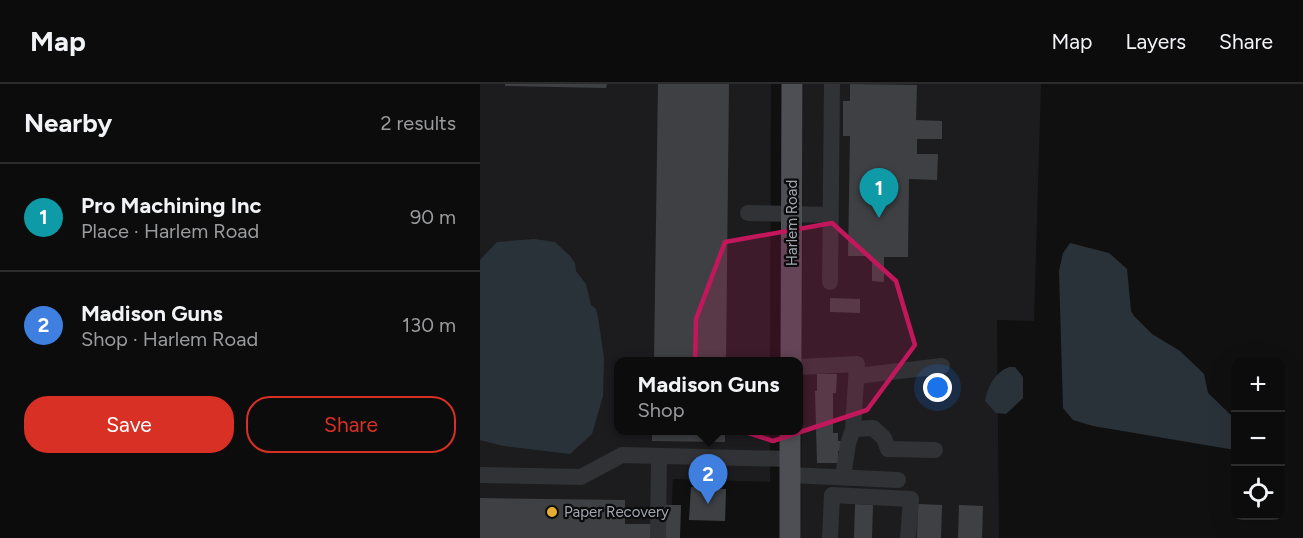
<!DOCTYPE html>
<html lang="en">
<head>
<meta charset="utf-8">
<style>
	:root { --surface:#0c0c0d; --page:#151516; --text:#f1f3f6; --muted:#9a9b9d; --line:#2c2c2e; --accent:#d93025 }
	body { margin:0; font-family:Figtree,sans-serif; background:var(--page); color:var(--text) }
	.controls { position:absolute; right:18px; bottom:18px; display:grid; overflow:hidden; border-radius:12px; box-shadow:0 6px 24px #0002 }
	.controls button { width:54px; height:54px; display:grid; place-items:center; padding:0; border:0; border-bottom:2px solid var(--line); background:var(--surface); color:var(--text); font:30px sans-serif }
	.you { position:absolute; left:458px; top:304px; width:21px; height:21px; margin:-15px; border:4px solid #fff; border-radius:50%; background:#1a73e8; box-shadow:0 0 0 9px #1a73e833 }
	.badge { display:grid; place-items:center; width:39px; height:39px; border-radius:50%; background:var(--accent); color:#fff; font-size:20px; font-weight:700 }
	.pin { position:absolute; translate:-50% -50px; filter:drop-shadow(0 2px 3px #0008) }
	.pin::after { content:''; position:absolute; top:32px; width:21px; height:18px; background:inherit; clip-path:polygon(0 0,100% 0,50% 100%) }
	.popup { position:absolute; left:134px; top:273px; width:189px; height:78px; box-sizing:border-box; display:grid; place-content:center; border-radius:12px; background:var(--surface); filter:drop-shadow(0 2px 4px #0005); font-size:20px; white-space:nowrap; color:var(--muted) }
	.popup b { font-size:22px; color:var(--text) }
	.popup::after { content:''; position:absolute; left:50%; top:100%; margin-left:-12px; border:12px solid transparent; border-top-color:var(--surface) }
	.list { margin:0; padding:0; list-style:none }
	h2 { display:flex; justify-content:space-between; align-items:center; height:78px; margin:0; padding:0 24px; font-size:26px }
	h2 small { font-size:20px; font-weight:400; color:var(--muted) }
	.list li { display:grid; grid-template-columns:39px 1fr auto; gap:18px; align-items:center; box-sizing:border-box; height:108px; padding:0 24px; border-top:2px solid var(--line) }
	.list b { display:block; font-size:22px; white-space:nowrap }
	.list p { margin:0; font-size:20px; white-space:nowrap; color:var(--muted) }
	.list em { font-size:20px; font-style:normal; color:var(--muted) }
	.actions { display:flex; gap:12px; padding:18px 24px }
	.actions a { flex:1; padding:14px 0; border:2px solid var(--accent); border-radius:24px; text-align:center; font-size:21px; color:var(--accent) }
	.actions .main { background:var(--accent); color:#fff }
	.icon { flex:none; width:33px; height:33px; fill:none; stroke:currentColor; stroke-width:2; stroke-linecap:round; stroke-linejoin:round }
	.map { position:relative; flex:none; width:823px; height:454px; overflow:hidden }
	header { display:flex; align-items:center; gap:36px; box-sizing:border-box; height:84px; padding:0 30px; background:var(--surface); border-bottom:2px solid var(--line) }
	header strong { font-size:28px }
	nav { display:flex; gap:33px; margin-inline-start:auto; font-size:21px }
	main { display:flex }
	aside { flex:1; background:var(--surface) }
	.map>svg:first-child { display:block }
	.built { fill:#1c1c1e }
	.water { fill:#2a3239 }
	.building { fill:#3f4044 }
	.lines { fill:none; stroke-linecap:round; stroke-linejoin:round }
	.minor { stroke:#313236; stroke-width:16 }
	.major { stroke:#4d4f55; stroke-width:21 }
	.marked { fill:#c2185b; fill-opacity:0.2; stroke:#c2185b; stroke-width:4.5; stroke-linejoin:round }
	.poi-dot { fill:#e5ad34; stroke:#0b0b0c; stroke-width:2 }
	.labels { text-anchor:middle; stroke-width:4.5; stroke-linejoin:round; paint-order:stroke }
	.street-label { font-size:15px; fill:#a2a6b1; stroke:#0b0b0c }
	.poi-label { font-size:15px; fill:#a2a6b1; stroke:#0b0b0c; text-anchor:start }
</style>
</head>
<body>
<header>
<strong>Map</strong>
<nav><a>Map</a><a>Layers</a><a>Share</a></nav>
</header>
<main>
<aside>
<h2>Nearby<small>2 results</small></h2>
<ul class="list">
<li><span class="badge" style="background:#0f9aa8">1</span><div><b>Pro Machining Inc</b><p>Place · Harlem Road</p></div><em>90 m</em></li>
<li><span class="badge" style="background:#3f7fe0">2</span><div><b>Madison Guns</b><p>Shop · Harlem Road</p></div><em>130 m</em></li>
</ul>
<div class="actions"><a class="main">Save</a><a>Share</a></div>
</aside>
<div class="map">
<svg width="823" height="454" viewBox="0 0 823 454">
	<rect width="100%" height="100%" fill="#101011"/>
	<g class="built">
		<polygon points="0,0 291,0 290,277 138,278 138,346 290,347 290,398 193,395 190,454 0,454"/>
		<polygon points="323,0 561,0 554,237 517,236 519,454 321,454"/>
	</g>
	<g class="water">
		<polygon points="54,155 75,158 90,172 95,179 96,187 106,200 111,221 116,225 118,233 124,274 123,312 112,350 90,370 23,362 0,356 0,176 17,158"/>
		<polygon points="590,159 629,169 647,185 651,227 654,232 672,250 700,267 724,290 728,309 755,335 755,366 613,342 593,336 583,324 579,187 583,169"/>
		<path d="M529 283H535L543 293V314L526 330 516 329 505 317C508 302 514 289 529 283Z"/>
	</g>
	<g class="building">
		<polygon points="25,0 127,0 126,4 25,2"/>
		<polygon points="178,0 249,0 246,278 174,278"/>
		<polygon points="370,0 437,1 436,36 462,37 462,55 437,55 437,70 458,70 457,96 429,95 428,173 404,173 404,198 392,197 392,172 368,172 370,52 363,52 363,17 370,17"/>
		<polygon points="350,214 380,215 380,229 350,228"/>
		<polygon points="337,290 357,290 356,309 353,309 353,349 358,349 358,357 361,357 361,367 358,367 358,379 337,379 335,307 337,307"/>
		<polygon points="172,346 245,346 245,358 172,357"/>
		<polygon points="211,403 246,405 245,437 209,436"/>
		<polygon points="0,414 145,416 145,440 172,440 172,454 0,454"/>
		<polygon points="375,420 393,421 392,454 374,454"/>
		<polygon points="438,420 462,421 461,454 437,454"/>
		<polygon points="182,421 201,421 200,454 181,454"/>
		<polygon points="479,421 503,422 502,454 478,454"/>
	</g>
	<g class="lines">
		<g class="minor">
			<polyline points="268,129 350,131"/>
			<polyline points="350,198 352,0"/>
			<polyline points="318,283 377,280 373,345 368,360 363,393"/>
			<polyline points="377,292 462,282"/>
			<polyline points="373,345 393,344 404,354 408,365 455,366"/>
			<polyline points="0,391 101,393 142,371 310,375"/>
			<polyline points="310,391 418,396"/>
			<polyline points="178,454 179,372"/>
			<polyline points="350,454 352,411 431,415 428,454"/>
		</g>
		<g class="major">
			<polyline points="311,278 312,0"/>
			<polyline points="310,454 310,346"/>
		</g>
	</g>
	<path class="marked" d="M352 139 416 197 435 261 387 326 293 357 214 331 216 235 245 158Z"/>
	<circle class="poi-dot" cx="72" cy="428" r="6"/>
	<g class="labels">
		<g class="street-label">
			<text transform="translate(312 139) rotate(-90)" y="5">Harlem Road</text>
		</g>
		<g class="poi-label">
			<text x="84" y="433">Paper Recovery</text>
		</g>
	</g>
</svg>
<div class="controls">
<button>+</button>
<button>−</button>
<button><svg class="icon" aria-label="locate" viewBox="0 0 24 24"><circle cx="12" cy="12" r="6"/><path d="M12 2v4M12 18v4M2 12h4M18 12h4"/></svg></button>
</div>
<div class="you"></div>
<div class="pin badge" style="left:399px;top:134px;background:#0f9aa8">1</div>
<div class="pin badge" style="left:228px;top:420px;background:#3f7fe0">2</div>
<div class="popup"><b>Madison Guns</b>Shop</div>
</div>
</main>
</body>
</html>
